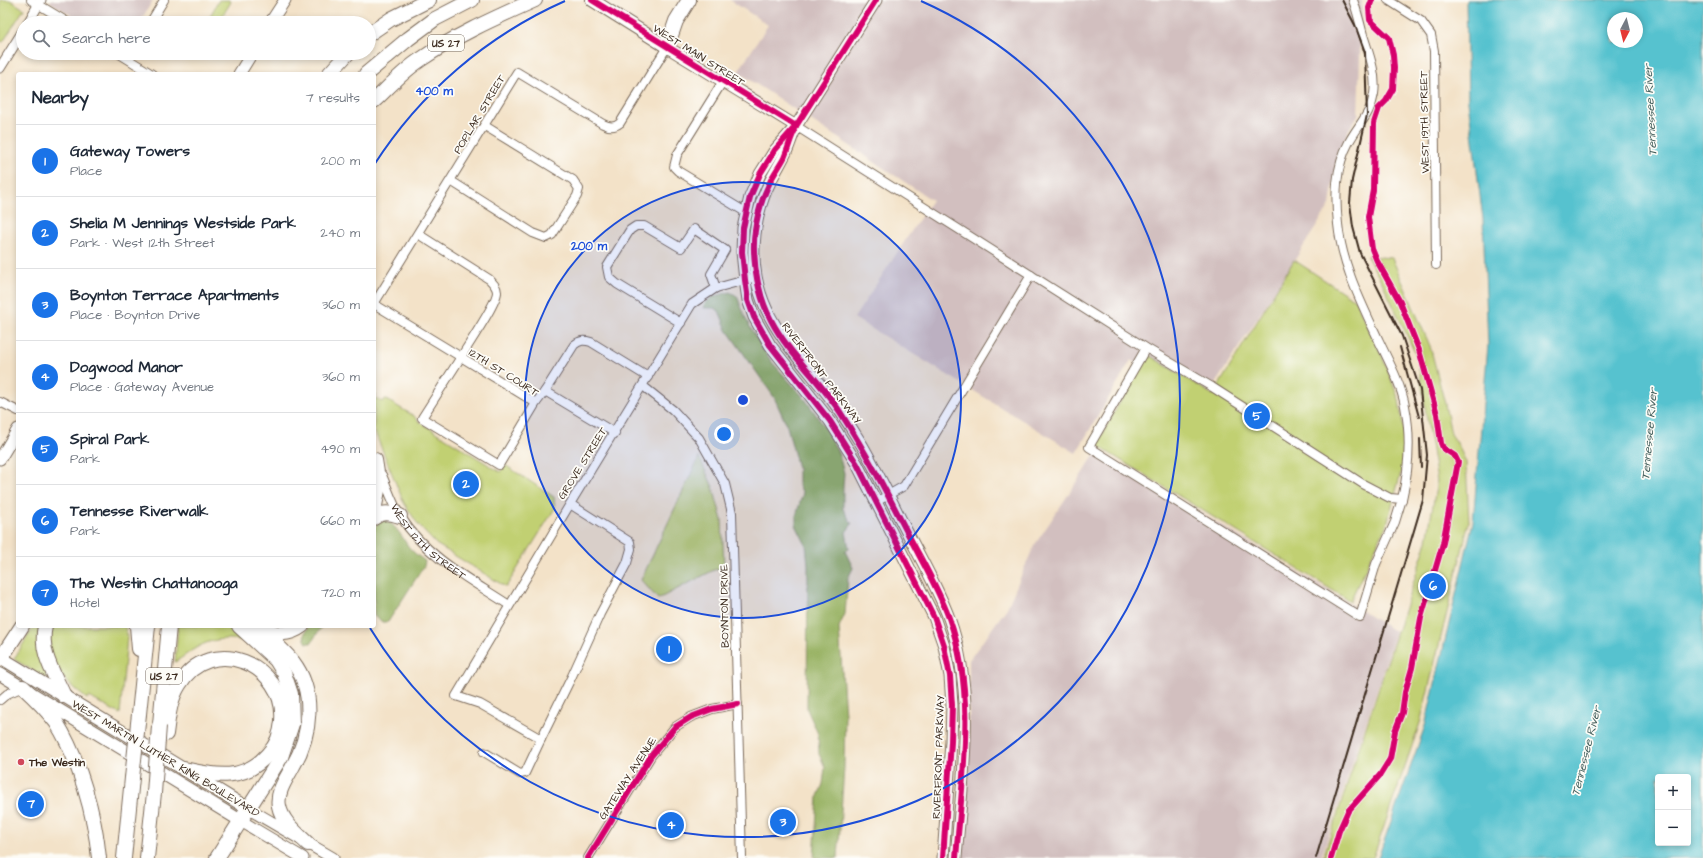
<!DOCTYPE html>
<html lang="en">
<head>
<meta charset="utf-8">
<style>
	:root { --surface:#fff; --page:#f2f2f3; --text:#1f2937; --muted:#747a83; --line:#e0e1e3; --accent:#1a73e8 }
	body { margin:0; font-family:"Architects Daughter",sans-serif; background:var(--page); color:var(--text) }
	.controls { position:absolute; right:12px; bottom:12px; display:grid; overflow:hidden; border-radius:4px; box-shadow:0 2px 6px #0003 }
	.controls button { width:36px; height:36px; display:grid; place-items:center; padding:0; border:0; border-bottom:1px solid var(--line); background:var(--surface); color:var(--text); font:20px sans-serif }
	.compass { position:absolute; left:1607px; top:12px; width:36px; height:36px; border-radius:50%; background:var(--surface); box-shadow:0 2px 6px #0003; rotate:187deg }
	.you { position:absolute; left:724px; top:434px; width:14px; height:14px; margin:-10px; border:3px solid #fff; border-radius:50%; background:#1a73e8; box-shadow:0 0 0 6px #1a73e833 }
	.badge { display:grid; place-items:center; width:26px; height:26px; border-radius:50%; background:var(--accent); color:#fff; font-size:13px; font-weight:700 }
	.pin { position:absolute; translate:-50% -50%; border:2px solid #fff; box-shadow:0 1px 4px #0006 }
	.list { margin:0; padding:0; list-style:none }
	h2 { display:flex; justify-content:space-between; align-items:center; height:52px; margin:0; padding:0 16px; font-size:17px }
	h2 small { font-size:13px; font-weight:400; color:var(--muted) }
	.list li { display:grid; grid-template-columns:26px 1fr auto; gap:12px; align-items:center; box-sizing:border-box; height:72px; padding:0 16px; border-top:1px solid var(--line) }
	.list b { display:block; font-size:15px; white-space:nowrap }
	.list p { margin:0; font-size:13px; white-space:nowrap; color:var(--muted) }
	.list em { font-size:13px; font-style:normal; color:var(--muted) }
	.icon { flex:none; width:22px; height:22px; fill:none; stroke:currentColor; stroke-width:2; stroke-linecap:round; stroke-linejoin:round }
	.map { position:relative; flex:none; width:1703px; height:858px; overflow:hidden }
	.search { position:absolute; background:var(--surface); box-shadow:0 2px 6px #0003; left:16px; top:16px; width:360px; height:44px; display:flex; align-items:center; gap:10px; box-sizing:border-box; padding:0 14px; border-radius:22px; color:var(--muted); font-size:15px }
	.panel { position:absolute; background:var(--surface); box-shadow:0 2px 6px #0003; left:16px; top:72px; width:360px; height:556px; border-radius:4px }
	.map>svg:first-child { display:block }
	.industrial { fill:#d2bfbf }
	.green { fill:#c1d072; stroke:#7e7d48 }
	.forest { fill:#98b264; stroke:#6a6e41 }
	.water { fill:#56c2cf; stroke:#487676; fill-rule:evenodd }
	.lines { fill:none; stroke-linecap:round; stroke-linejoin:round }
	.minor-casing { stroke:#7b6a5a; stroke-width:10 }
	.tertiary-casing { stroke:#7b6a5a; stroke-width:11 }
	.secondary-casing { stroke:#7b6a5a; stroke-width:13 }
	.primary-casing { stroke:#7b6a5a; stroke-width:14 }
	.motorway-casing { stroke:#7b6a5a; stroke-width:16 }
	.minor { stroke:#fff; stroke-width:8 }
	.tertiary { stroke:#fff; stroke-width:9 }
	.secondary { stroke:#fff; stroke-width:11 }
	.primary { stroke:#fff; stroke-width:12 }
	.motorway { stroke:#fff; stroke-width:14 }
	.rail { stroke:#3b2a1e; stroke-width:2 }
	.motorway-bridge-casing { stroke:#7b6a5a; stroke-width:16; stroke-linecap:butt }
	.motorway-bridge { stroke:#fff; stroke-width:14 }
	.cycleway-casing { stroke:#fdfcf7; stroke-width:8 }
	.cycleway { stroke:#d6006c; stroke-width:6 }
	.ring { fill:none; stroke:#1d4ed8; stroke-width:2 }
	.poi-dot { fill:#d1495b; stroke:#fdfcf7; stroke-width:1.5 }
	.labels { text-anchor:middle; stroke-width:3.5; stroke-linejoin:round; paint-order:stroke }
	.shield { fill:#fdfcf7; stroke:#75695f; stroke-width:1 }
	.shield-label { font-size:10px; font-weight:bold; fill:#3b2a1e }
	.street-label { font-size:11px; fill:#3b2a1e; stroke:#fdfcf7 }
	.poi-label { font-size:11px; font-weight:bold; fill:#3b2a1e; stroke:#fdfcf7; text-anchor:start }
	.water-label { font-size:12px; font-style:italic; fill:#445f5c; stroke:#fdfcf7 }
	.centre { fill:#1d4ed8; stroke:#fdfcf7; stroke-width:2 }
	.ring-label { font-size:12px; text-anchor:middle; font-weight:bold; fill:#1d4ed8; stroke:#fdfcf7; stroke-width:3.5; stroke-linejoin:round; paint-order:stroke }
</style>
</head>
<body>
<div class="map">
<svg width="1703" height="858" viewBox="0 0 1703 858">
	<rect width="100%" height="100%" fill="#fdfcf7"/>
	<filter id="ink" filterUnits="userSpaceOnUse"><feTurbulence type="fractalNoise" baseFrequency=".025" numOctaves="2"/><feDisplacementMap in="SourceGraphic" scale="8" xChannelSelector="R" yChannelSelector="G"/><feConvolveMatrix kernelMatrix="1 2 1 2 8 2 1 2 1" color-interpolation-filters="sRGB"/></filter>
	<filter id="wash" filterUnits="userSpaceOnUse"><feTurbulence type="fractalNoise" baseFrequency=".012" numOctaves="4" result="noise"/><feDisplacementMap in="SourceGraphic" scale="16" xChannelSelector="R" yChannelSelector="G"/><feGaussianBlur stdDeviation="0.9" result="paint"/><feColorMatrix in="noise" values="0 0 0 0 0 0 0 0 0 0 0 0 0 0 0 0 0 1.4 0 .05"/><feComposite in="paint" operator="in"/></filter>
	<g filter="url(#wash)">
		<rect width="100%" height="100%" fill="#f3e2c8"/>
		<g class="industrial">
			<polygon points="51,0 153,0 139,23 84,23 50,2"/>
			<polygon points="730,0 1362,0 1358,115 1348,131 1336,164 1330,205 1208,395 1154,374 1131,360 1076,453 854,318 932,200 738,72 768,25"/>
			<polygon points="1098,450 1396,632 1321,858 959,858 969,754 969,660 1007,608 1034,546"/>
		</g>
		<g class="green">
			<polygon points="0,0 10,0 24,9 3,42 0,41"/>
			<polygon points="219,0 229,0 231,2 218,23 215,23 209,18"/>
			<polygon points="1367,256 1392,258 1430,346 1445,404 1451,434 1457,443 1466,462 1469,522 1420,723 1373,858 1323,858 1427,541 1437,481 1417,357 1383,284"/>
			<polygon points="1294,260 1355,300 1382,356 1399,400 1404,432 1403,465 1387,524 1350,601 1096,445 1147,354 1213,395"/>
			<polygon points="374,392 376,394 374,398 383,402 385,399 414,416 420,422 500,472 505,465 554,497 555,508 506,587 436,544 419,526 404,503 374,430"/>
			<polygon points="699,457 713,487 722,520 724,568 714,570 658,599 641,580"/>
			<polygon points="34,626 39,626 47,676 46,679 14,659"/>
			<path d="M51 626H125L127 637 120 714 89 697 87 699C73 688 56 674 51 657 48 648 51 635 51 626Z"/>
			<path d="M178 626H238L253 643C233 637 214 637 196 648 189 652 182 658 175 662Z"/>
		</g>
		<g class="forest">
			<polygon points="730,292 737,296 746,319 755,336 771,361 805,399 828,432 839,455 844,473 843,487 843,509 852,524 846,532 849,549 845,551 853,568 848,578 845,614 839,627 845,715 844,768 838,858 814,858 818,796 823,784 825,767 819,754 818,734 807,709 808,565 806,545 796,525 796,516 803,493 798,484 798,468 787,426 774,397 727,330 719,311 715,308 704,308 704,305 712,297"/>
			<path d="M384 520C395 524 400 534 406 543 411 551 418 556 425 561L424 566 388 622H383L374 616V528L379 522Z"/>
			<path d="M309 626H322L311 643H307C302 636 305 632 309 626Z"/>
		</g>
		<path class="water" d="M1466 0H1703V858H1378L1425 726 1473 522 1488 345 1483 219 1468 101ZM1613 18H1637V42H1613ZM1658 777H1688V843H1658Z"/>
	</g>
	<g filter="url(#ink)">
		<g class="lines">
			<g class="minor-casing">
				<g id="minor">
					<polyline points="31,0 69,23"/>
					<path d="M1353 0C1357 11 1360 23 1363 35 1369 54 1377 74 1374 94 1371 114 1358 125 1349 142 1335 168 1335 196 1338 224 1342 266 1362 304 1379 341 1389 362 1401 384 1405 406 1411 436 1409 469 1402 499"/>
					<polyline points="1388,0 1421,21 1431,35 1434,51 1436,265"/>
					<polyline points="150,23 164,0"/>
					<polyline points="118,53 152,74"/>
					<polyline points="723,81 677,155 674,167 678,171 747,213"/>
					<polyline points="796,126 1146,348 1212,387 1363,484 1390,498 1402,499 1395,522 1376,564 1360,617 1089,447 1146,348"/>
					<polyline points="451,181 533,233 546,238 552,235 577,196 579,189 573,180 485,126"/>
					<path d="M374 304 517 72 603 124C609 127 614 128 620 123L667 47"/>
					<path d="M374 304 461 357C468 345 497 303 497 292 497 287 493 283 489 279L418 234"/>
					<polyline points="681,323 617,284 609,277 607,267 630,230 636,226 644,226 681,248 694,229 725,250 711,274 716,288"/>
					<polygon points="461,357 536,403 499,465 422,418"/>
					<polyline points="643,386 673,410 699,438 725,484 732,513 742,858"/>
					<path d="M545 391 574 345C580 340 584 340 591 342L648 377"/>
					<polyline points="0,402 18,411"/>
					<polyline points="536,403 545,391 615,433"/>
					<path id="s1" d="M382 475C388 489 393 505 401 517 426 557 471 580 509 605"/>
					<polyline points="876,502 904,486 1031,275"/>
					<polyline points="570,504 630,542 631,549 627,563 600,614 572,676 541,739 480,704 456,696 570,504 692,304 716,288 749,279"/>
					<polyline points="0,700 7,694 23,687"/>
					<polyline points="484,752 520,774 525,773 541,739"/>
					<polyline points="588,858 651,756 675,727 691,717 712,709 738,704"/>
				</g>
			</g>
			<g class="tertiary-casing">
				<g id="tertiary">
					<polyline points="28,23 41,0"/>
					<polyline points="0,68 23,31"/>
				</g>
			</g>
			<g class="secondary-casing">
				<g id="secondary">
					<polyline points="876,0 796,126 775,150 760,174 750,197 743,228 742,252 745,280 748,300 754,317 770,345 830,421 857,464 934,617 944,646 950,676 952,705 951,742 943,858"/>
					<polyline points="270,23 285,0"/>
					<polyline points="667,47 796,126"/>
					<polyline points="239,74 252,53"/>
					<path d="M794 132C790 141 788 150 783 158 779 166 774 174 770 182 760 202 755 225 754 247 751 318 801 356 838 408 847 420 854 433 862 445 877 471 890 499 904 526 919 556 937 586 949 618 977 695 962 779 956 858"/>
					<polyline points="0,459 18,429"/>
					<polyline points="249,809 333,858"/>
					<polyline points="241,821 303,858"/>
				</g>
			</g>
			<g class="primary-casing">
				<g id="primary">
					<polyline points="592,0 667,47"/>
					<polyline points="0,657 249,809"/>
					<polyline points="0,674 241,821"/>
				</g>
			</g>
			<g class="motorway-casing">
				<g id="motorway">
					<polyline points="369,34 391,19 429,0"/>
					<polyline points="667,47 676,21 689,0"/>
					<polyline points="329,74 348,53"/>
					<polyline points="366,74 408,39 435,19 472,0"/>
					<path d="M374 101C389 87 403 71 420 60 456 35 495 18 535 0"/>
					<polyline points="374,511 379,485 375,460"/>
					<path d="M374 518C382 511 390 513 400 516"/>
					<path d="M45 626C39 652 54 673 64 696"/>
					<polyline points="137,626 139,649"/>
					<path d="M255 626C268 637 282 648 293 662 316 692 311 735 293 766 287 778 276 792 279 806 282 822 297 833 308 844"/>
					<path d="M261 626C274 635 289 636 302 626"/>
					<polyline points="1,658 22,626"/>
					<path d="M23 687C35 698 46 709 56 722 79 758 95 816 99 858"/>
					<polyline points="139,714 148,626"/>
					<polyline points="160,724 169,626"/>
					<path d="M166 734C168 718 170 699 179 685 210 632 287 664 282 721 281 734 277 745 268 754 244 782 216 776 184 769"/>
					<polyline points="124,858 132,778"/>
					<polyline points="147,858 154,793"/>
					<polyline points="217,858 281,757 292,724 291,694 284,673 276,660 239,626"/>
				</g>
			</g>
			<use href="#minor" class="minor"/>
			<use href="#tertiary" class="tertiary"/>
			<use href="#secondary" class="secondary"/>
			<use href="#primary" class="primary"/>
			<use href="#motorway" class="motorway"/>
			<g class="rail">
				<polyline points="1400,347 1419,417"/>
				<polyline points="1420,439 1421,467"/>
				<polyline points="1316,858 1415,527 1423,500 1427,455 1420,390 1402,336 1360,253 1353,227 1350,203 1352,180 1367,115 1365,52 1355,25 1342,0"/>
			</g>
			<g class="motorway-bridge-casing">
				<g id="motorway-bridge">
					<polyline points="132,778 139,714"/>
					<polyline points="154,793 159,726"/>
				</g>
			</g>
			<use href="#motorway-bridge" class="motorway-bridge"/>
			<g class="cycleway-casing">
				<g id="cycleway">
					<polyline points="592,0 796,126"/>
					<polyline points="876,0 796,126 775,150 760,174 750,197 743,228 742,252 745,280 748,300 754,317 770,345 830,421 857,464 934,617 944,646 950,676 952,705 951,742 943,858"/>
					<path d="M794 132C790 140 788 149 784 158 780 166 774 173 770 182 760 202 753 228 754 251 755 274 760 299 771 320 789 355 821 381 842 415 867 454 888 495 909 536 923 563 939 590 949 618 977 695 962 779 956 858"/>
					<polyline points="588,858 651,756 675,727 691,717 712,709 738,704"/>
					<polyline points="1331,858 1339,831 1348,811 1380,775 1390,759 1395,731 1402,713 1405,692 1412,668 1421,618 1443,543 1458,462 1455,456 1443,448 1441,443 1437,414 1419,350 1400,302 1377,261 1372,249 1368,217 1373,190 1374,123 1379,108 1386,101 1393,89 1394,68 1393,55 1389,38 1370,20 1369,8 1372,0"/>
				</g>
			</g>
			<use href="#cycleway" class="cycleway"/>
		</g>
	</g>
	<circle cx="743" cy="400" r="218" fill="#1d4ed8" fill-opacity=".12"/>
	<g class="ring">
		<circle cx="743" cy="400" r="218"/>
		<path d="M374 165A437 437 0 0 1 565 1M921 1A437 437 0 1 1 370 628"/>
	</g>
	<circle class="poi-dot" cx="21" cy="762" r="4"/>
	<g class="labels">
		<g class="shield">
			<rect x="428" y="35" width="36" height="16" rx="3"/>
			<rect x="146" y="668" width="36" height="16" rx="3"/>
		</g>
		<g class="shield-label">
			<text x="446" y="47">US 27</text>
			<text x="164" y="680">US 27</text>
		</g>
		<g class="street-label">
			<text transform="translate(699 55) rotate(32)" y="4">WEST MAIN STREET</text>
			<text transform="translate(479 114) rotate(-59)" y="4">POPLAR STREET</text>
			<text transform="translate(1424 122) rotate(-91)" y="4">WEST 19TH STREET</text>
			<text transform="translate(504 372) rotate(32)" y="4">12TH ST COURT</text>
			<text transform="translate(822 373) rotate(53)" y="4">RIVERFRONT PARKWAY</text>
			<text transform="translate(582 463) rotate(-58)" y="4">GROVE STREET</text>
			<text dy="4" stroke="none"><textPath href="#s1" startOffset="83">WEST 12TH STREET</textPath></text>
			<text transform="translate(724 606) rotate(-91)" y="4">BOYNTON DRIVE</text>
			<text transform="translate(938 757) rotate(-88)" y="4">RIVERFRONT PARKWAY</text>
			<text transform="translate(166 758) rotate(31)" y="4">WEST MARTIN LUTHER KING BOULEVARD</text>
			<text transform="translate(627 778) rotate(-57)" y="4">GATEWAY AVENUE</text>
		</g>
		<g class="poi-label">
			<text x="29" y="766">The Westin</text>
		</g>
		<g class="water-label">
			<text transform="translate(1650 110) rotate(-93)" y="4">Tennessee River</text>
			<text transform="translate(1649 434) rotate(-85)" y="4">Tennessee River</text>
			<text transform="translate(1586 751) rotate(-76)" y="4">Tennessee River</text>
		</g>
	</g>
	<circle cx="743" cy="400" r="6" class="centre"/>
	<g class="ring-label">
		<text x="434" y="95">400 m</text>
		<text x="589" y="250">200 m</text>
	</g>
</svg>
<div class="controls">
<button>+</button>
<button>−</button>
</div>
<svg class="compass" viewBox="-18 -18 36 36"><path d="M0-13l5 13h-10z" fill="#e53935"/><path d="M0 13l5-13h-10z" fill="#747a83"/></svg>
<div class="you"></div>
<div class="pin badge" style="left:669px;top:649px">1</div>
<div class="pin badge" style="left:466px;top:484px">2</div>
<div class="pin badge" style="left:783px;top:822px">3</div>
<div class="pin badge" style="left:671px;top:825px">4</div>
<div class="pin badge" style="left:1257px;top:416px">5</div>
<div class="pin badge" style="left:1433px;top:586px">6</div>
<div class="pin badge" style="left:31px;top:804px">7</div>
<div class="search"><svg class="icon" aria-label="search" viewBox="0 0 24 24"><circle cx="10" cy="10" r="6"/><path d="M15 15l6 6"/></svg>Search here</div>
<section class="panel">
<h2>Nearby<small>7 results</small></h2>
<ul class="list">
<li><span class="badge">1</span><div><b>Gateway Towers</b><p>Place</p></div><em>200 m</em></li>
<li><span class="badge">2</span><div><b>Shelia M Jennings Westside Park</b><p>Park · West 12th Street</p></div><em>240 m</em></li>
<li><span class="badge">3</span><div><b>Boynton Terrace Apartments</b><p>Place · Boynton Drive</p></div><em>360 m</em></li>
<li><span class="badge">4</span><div><b>Dogwood Manor</b><p>Place · Gateway Avenue</p></div><em>360 m</em></li>
<li><span class="badge">5</span><div><b>Spiral Park</b><p>Park</p></div><em>490 m</em></li>
<li><span class="badge">6</span><div><b>Tennesse Riverwalk</b><p>Park</p></div><em>660 m</em></li>
<li><span class="badge">7</span><div><b>The Westin Chattanooga</b><p>Hotel</p></div><em>720 m</em></li>
</ul>
</section>
</div>
</body>
</html>
